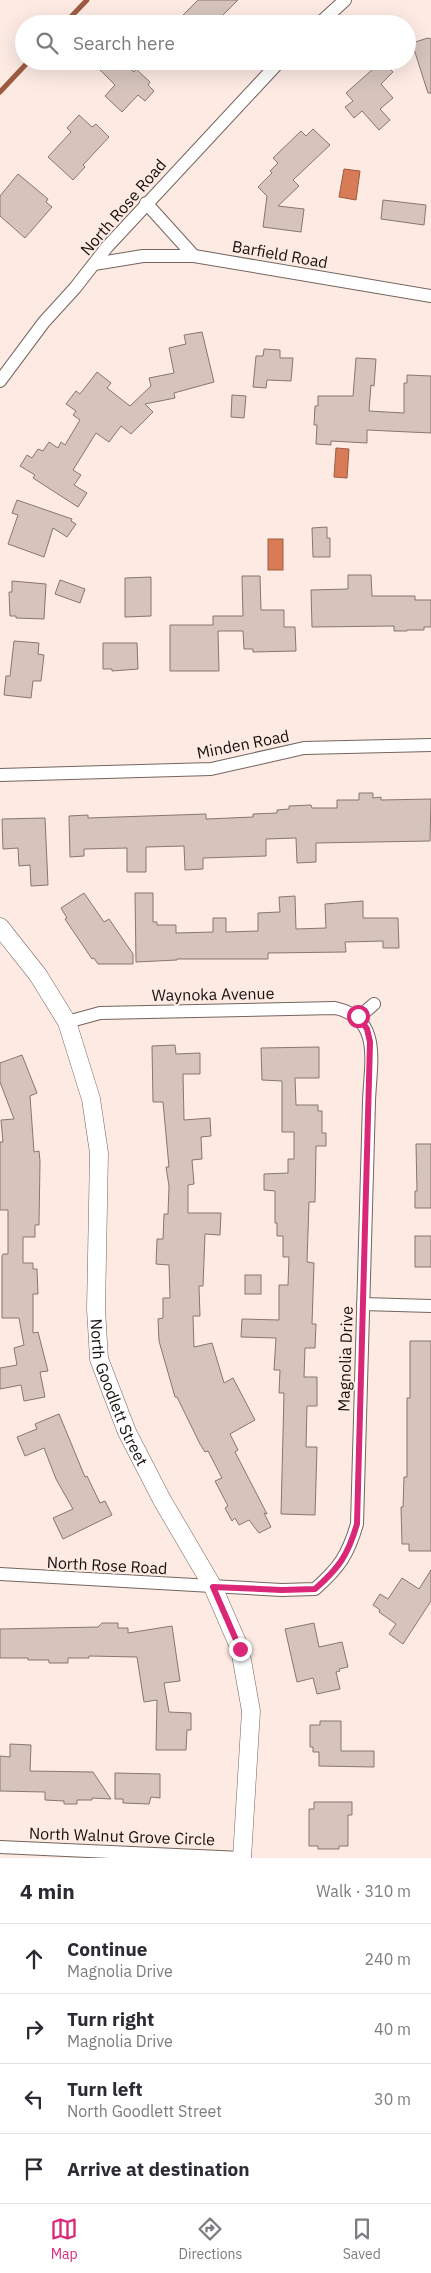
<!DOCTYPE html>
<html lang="en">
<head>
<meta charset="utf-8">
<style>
	:root { --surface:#fff; --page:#f7f7f7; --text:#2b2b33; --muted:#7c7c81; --line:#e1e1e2; --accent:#db2777 }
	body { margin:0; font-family:"IBM Plex Sans",sans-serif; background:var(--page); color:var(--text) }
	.stop { position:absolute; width:15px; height:15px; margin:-11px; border:4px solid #db2777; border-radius:50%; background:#fff }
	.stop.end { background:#db2777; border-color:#fff; box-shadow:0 1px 5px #0008 }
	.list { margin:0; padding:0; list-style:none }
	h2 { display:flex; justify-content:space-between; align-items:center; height:65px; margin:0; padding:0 20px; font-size:21px }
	h2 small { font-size:16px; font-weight:400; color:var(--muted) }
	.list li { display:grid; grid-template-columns:32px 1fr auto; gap:15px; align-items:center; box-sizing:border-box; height:70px; padding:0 20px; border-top:1px solid var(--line) }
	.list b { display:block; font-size:19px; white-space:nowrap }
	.list p { margin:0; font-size:16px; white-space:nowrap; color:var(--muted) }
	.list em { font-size:16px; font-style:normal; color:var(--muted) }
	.icon { flex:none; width:28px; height:28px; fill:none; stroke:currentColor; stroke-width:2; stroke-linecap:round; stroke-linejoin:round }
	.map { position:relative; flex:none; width:431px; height:1858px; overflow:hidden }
	.search { position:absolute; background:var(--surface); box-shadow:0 5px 20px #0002; left:15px; right:15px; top:15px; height:55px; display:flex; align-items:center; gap:12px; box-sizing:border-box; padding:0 18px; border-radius:28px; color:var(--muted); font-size:19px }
	.sheet { height:345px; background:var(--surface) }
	nav { display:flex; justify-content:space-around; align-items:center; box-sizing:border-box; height:70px; border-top:1px solid var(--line); background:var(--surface); font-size:14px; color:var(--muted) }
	nav a { display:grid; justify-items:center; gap:2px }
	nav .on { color:var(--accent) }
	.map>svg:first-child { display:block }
	.water { fill:#d77c56; stroke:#9d5c41 }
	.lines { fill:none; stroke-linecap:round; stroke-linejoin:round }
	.stream { stroke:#9d5c41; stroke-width:5 }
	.building { fill:#d5c3bc; stroke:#877771 }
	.minor-casing { stroke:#74655f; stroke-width:14 }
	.secondary-casing { stroke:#74655f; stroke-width:19 }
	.minor { stroke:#fff; stroke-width:12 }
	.secondary { stroke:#fff; stroke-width:18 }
	.route { stroke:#db2777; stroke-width:6 }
	.labels { text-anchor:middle; stroke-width:4; stroke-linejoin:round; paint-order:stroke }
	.street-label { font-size:16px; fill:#17110f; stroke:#fceae3 }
</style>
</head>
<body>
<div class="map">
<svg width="431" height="1858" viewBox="0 0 431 1858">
	<rect width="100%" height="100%" fill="#fceae3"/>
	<g class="water">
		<polygon points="344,169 360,171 356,200 339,197"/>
		<polygon points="336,448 349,449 347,478 334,477"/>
		<rect x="268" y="539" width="15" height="31"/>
	</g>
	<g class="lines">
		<g class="stream">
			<polyline points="64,24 87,0"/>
			<polyline points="0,92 29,61"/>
		</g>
	</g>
	<g class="building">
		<polygon points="198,0 238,0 214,24 174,24"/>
		<polygon points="428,38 431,39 431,93 428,93 412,43"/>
		<polygon points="91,61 121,61 134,72 136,69 150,82 148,85 154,91 145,101 138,95 122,112 105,96 115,85"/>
		<polygon points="382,61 393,72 381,84 393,98 380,109 390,120 379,130 362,111 354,118 345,107 353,101 346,93"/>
		<polygon points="79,115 92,127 96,124 109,137 83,165 85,167 73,180 48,157 71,132 67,128"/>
		<polygon points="313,129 330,145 293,180 299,186 278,206 304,209 301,232 263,227 267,196 258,187 272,173 270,171 278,163 273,158 301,131 306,136"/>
		<polygon points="18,174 48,199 46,202 52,207 25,238 0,216 0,196"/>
		<polygon points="383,200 426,205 424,225 381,219"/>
		<polygon points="202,332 214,382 174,393 175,398 145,404 153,412 131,434 121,426 109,442 96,433 73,470 81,475 74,485 87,493 78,507 33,478 35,475 20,466 27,455 32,458 38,449 43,451 49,442 58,448 61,442 65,445 80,420 73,415 76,411 66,404 76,391 80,394 97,372 111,383 107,388 130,406 151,386 149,378 174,373 169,348 186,344 184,335"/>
		<polygon points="264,349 280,350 280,358 293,358 291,381 267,380 266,388 253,387 256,356 263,356"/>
		<polygon points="356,358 376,359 374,386 371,385 369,411 404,413 404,383 407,383 407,375 431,376 431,433 367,430 367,443 331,441 331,445 316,444 317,425 314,425 315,406 318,406 318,396 353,396"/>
		<polygon points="232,395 246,396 244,418 231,417"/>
		<polygon points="17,500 72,519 71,521 76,524 67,537 53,528 44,557 8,544 18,515 12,513"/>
		<polygon points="327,527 327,538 330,538 330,557 313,557 312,528"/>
		<polygon points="348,575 371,575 372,596 415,596 415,600 431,600 431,627 424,627 424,630 407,630 407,631 394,631 394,626 312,627 311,590 348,589"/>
		<polygon points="242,576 260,576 261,610 284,610 284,627 295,627 296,651 253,652 253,649 244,649 243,631 218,631 219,671 170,671 170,625 213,625 213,616 243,616"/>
		<polygon points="151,577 151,616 125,617 125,578"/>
		<polygon points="60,580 85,589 80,603 55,594"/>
		<polygon points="12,581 46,584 44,619 16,618 16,616 10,616 9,592 12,592"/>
		<polygon points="14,641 39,643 38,654 44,655 41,681 33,681 31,698 4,695 6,676 10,676"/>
		<polygon points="103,643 137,643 138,669 112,671 112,669 103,669"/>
		<polygon points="359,793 373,793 373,798 381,797 381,800 431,799 430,841 316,843 316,862 297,863 296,838 266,839 266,856 203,858 203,869 185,870 184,846 146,847 146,872 127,872 127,848 84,849 84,856 70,857 69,816 88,815 88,818 206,814 206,819 253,817 253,814 277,813 277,810 289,809 289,806 311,805 312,808 337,808 337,800 359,800"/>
		<polygon points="45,818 48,885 31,886 30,865 19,866 18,848 3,849 2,819"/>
		<polygon points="84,893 104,922 109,919 133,954 133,964 98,964 94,958 92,959 65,919 67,918 61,908"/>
		<polygon points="135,893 153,893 153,922 157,922 157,925 176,925 176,933 213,932 213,918 226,918 226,932 258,931 258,913 280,912 279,897 295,896 296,929 326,928 325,904 363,901 363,918 398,918 399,948 383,948 383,941 345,942 346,952 268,953 268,959 177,959 177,960 136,962"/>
		<polygon points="175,1045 176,1054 200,1053 200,1074 183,1074 184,1120 210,1118 211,1136 201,1137 202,1159 192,1160 194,1184 188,1185 188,1213 221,1213 220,1235 205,1234 203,1286 199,1286 200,1316 193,1316 194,1347 212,1343 224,1383 233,1378 255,1420 230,1434 238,1450 235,1452 267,1514 264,1513 271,1527 259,1533 249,1520 239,1525 235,1518 232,1521 225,1508 228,1506 215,1481 222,1478 208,1451 205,1452 200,1444 177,1397 175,1397 159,1341 158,1319 163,1318 163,1298 170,1298 169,1265 156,1264 157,1239 163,1239 164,1214 168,1214 169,1186 166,1167 169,1167 163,1102 153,1102 152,1046"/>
		<polygon points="319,1047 319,1078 295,1078 296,1105 318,1105 318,1111 322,1111 322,1133 326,1133 326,1146 316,1146 315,1202 309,1202 307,1262 314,1263 312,1324 316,1324 315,1348 305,1348 304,1377 317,1377 317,1406 307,1406 306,1447 317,1447 315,1515 281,1514 284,1393 279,1393 280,1370 274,1370 276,1338 241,1337 242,1319 279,1320 279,1285 288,1285 289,1257 283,1257 283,1236 277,1236 277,1223 275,1223 275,1191 264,1190 264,1174 288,1173 288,1159 294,1159 294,1132 282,1132 282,1081 262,1080 261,1048"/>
		<polygon points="22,1055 37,1093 30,1096 34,1152 39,1151 40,1161 39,1225 35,1225 35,1237 23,1237 23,1263 33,1263 33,1269 37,1269 38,1294 33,1294 33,1333 38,1332 48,1371 40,1372 45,1397 24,1401 21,1385 0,1389 0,1368 17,1365 14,1348 24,1345 19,1318 2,1318 2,1256 3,1254 8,1254 8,1210 0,1210 0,1142 3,1142 1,1120 14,1119 0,1082 0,1063"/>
		<polygon points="416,1144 431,1144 431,1208 415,1208 415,1191 417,1191"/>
		<rect x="415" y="1236" width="16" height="31"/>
		<rect x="245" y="1275" width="16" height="19"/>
		<polygon points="410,1341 431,1341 431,1551 409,1551 409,1544 402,1544 401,1507 403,1507 404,1477 407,1477 407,1398 410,1398"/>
		<polygon points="59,1414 85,1477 87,1476 100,1503 105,1501 112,1515 63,1539 53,1518 73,1509 56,1479 44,1448 25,1456 17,1437 37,1429 35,1424"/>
		<polygon points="431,1570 431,1601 403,1644 389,1634 396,1624 379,1612 380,1610 373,1605 380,1594 388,1599 402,1578 419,1589"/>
		<polygon points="102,1623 118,1623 118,1628 128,1628 128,1633 172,1626 180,1681 164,1683 169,1712 191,1713 191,1730 187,1730 186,1750 156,1750 157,1700 144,1702 137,1657 89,1656 89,1658 68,1658 68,1663 49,1663 49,1660 28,1660 28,1658 0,1658 0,1629 98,1627"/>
		<polygon points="314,1623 319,1647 342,1642 348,1667 339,1669 340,1671 336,1672 340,1689 317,1694 313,1678 297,1682 285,1629"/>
		<polygon points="320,1721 341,1721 341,1751 374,1751 374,1767 319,1766 319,1752 313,1752 313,1747 310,1747 310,1725 320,1725"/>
		<polygon points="10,1744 31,1745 30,1771 93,1772 111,1799 92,1798 92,1800 77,1800 77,1804 64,1804 64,1801 45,1800 45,1792 0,1791 0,1756 10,1757"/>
		<polygon points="115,1773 160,1774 160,1798 151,1797 149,1804 123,1803 123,1799 115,1799"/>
		<polygon points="314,1802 352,1802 352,1815 348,1815 348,1846 339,1846 339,1849 318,1849 318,1846 309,1846 309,1809 314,1809"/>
	</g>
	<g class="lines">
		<g class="minor-casing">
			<g id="minor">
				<polyline points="319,24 345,0"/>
				<polyline points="146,203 194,256 431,296"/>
				<polyline points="94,264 143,256 194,256"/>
				<polyline points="0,381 44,322 75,288 107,247 280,61"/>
				<polyline points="0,775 211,769 304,748 431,745"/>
				<polyline points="359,1017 374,1004"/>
				<polyline points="363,1304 431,1306"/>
				<path d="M0 1574 282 1590 315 1589C339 1568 348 1555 357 1524L369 1102C370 1064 383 1018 335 1008L100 1013 67 1022"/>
				<polyline points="0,1847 242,1858"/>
			</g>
		</g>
		<g class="secondary-casing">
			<g id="secondary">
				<path id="s1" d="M0 927 38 975 67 1022 91 1099 99 1153 96 1309 99 1359 127 1432 162 1500 213 1587 240 1649 251 1711 242 1858"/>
			</g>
		</g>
		<use href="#minor" class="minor"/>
		<use href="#secondary" class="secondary"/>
	</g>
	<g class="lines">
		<path class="route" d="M240 1649 213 1587 282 1590 315 1589C339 1568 348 1555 357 1524L370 1042 367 1029 358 1016"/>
	</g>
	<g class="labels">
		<g class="street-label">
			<text transform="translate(123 207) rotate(-49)" y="6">North Rose Road</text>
			<text transform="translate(280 254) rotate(10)" y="6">Barfield Road</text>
			<text transform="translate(243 744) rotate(-11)" y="6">Minden Road</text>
			<text transform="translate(213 994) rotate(-1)" y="6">Waynoka Avenue</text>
			<text transform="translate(345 1359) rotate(-88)" y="6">Magnolia Drive</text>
			<text dy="6" stroke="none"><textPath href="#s1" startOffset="495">North Goodlett Street</textPath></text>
			<text transform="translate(107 1565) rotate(3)" y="6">North Rose Road</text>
			<text transform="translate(122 1836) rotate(2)" y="6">North Walnut Grove Circle</text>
		</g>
	</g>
</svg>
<div class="stop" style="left:358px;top:1016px"></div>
<div class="stop end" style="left:240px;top:1649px"></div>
<div class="search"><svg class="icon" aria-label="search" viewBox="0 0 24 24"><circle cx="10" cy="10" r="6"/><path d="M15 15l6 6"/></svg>Search here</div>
</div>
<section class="sheet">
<h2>4 min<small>Walk · 310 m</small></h2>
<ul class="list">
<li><svg class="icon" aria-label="ahead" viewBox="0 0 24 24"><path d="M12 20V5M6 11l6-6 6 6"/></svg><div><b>Continue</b><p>Magnolia Drive</p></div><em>240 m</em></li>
<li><svg class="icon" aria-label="right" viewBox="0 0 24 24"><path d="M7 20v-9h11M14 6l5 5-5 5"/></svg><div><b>Turn right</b><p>Magnolia Drive</p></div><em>40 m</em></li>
<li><svg class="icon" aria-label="left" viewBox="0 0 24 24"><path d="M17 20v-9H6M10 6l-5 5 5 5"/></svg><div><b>Turn left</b><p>North Goodlett Street</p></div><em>30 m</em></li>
<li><svg class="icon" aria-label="arrive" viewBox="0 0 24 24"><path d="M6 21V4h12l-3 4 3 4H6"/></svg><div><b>Arrive at destination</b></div></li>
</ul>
</section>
<nav>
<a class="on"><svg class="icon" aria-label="map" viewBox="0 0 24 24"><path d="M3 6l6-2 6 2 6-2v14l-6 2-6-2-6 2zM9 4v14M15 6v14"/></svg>Map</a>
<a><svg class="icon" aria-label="directions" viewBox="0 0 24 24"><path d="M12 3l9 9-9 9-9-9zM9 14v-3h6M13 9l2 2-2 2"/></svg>Directions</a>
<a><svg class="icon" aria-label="saved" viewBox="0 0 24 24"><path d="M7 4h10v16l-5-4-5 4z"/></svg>Saved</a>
</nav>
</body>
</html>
